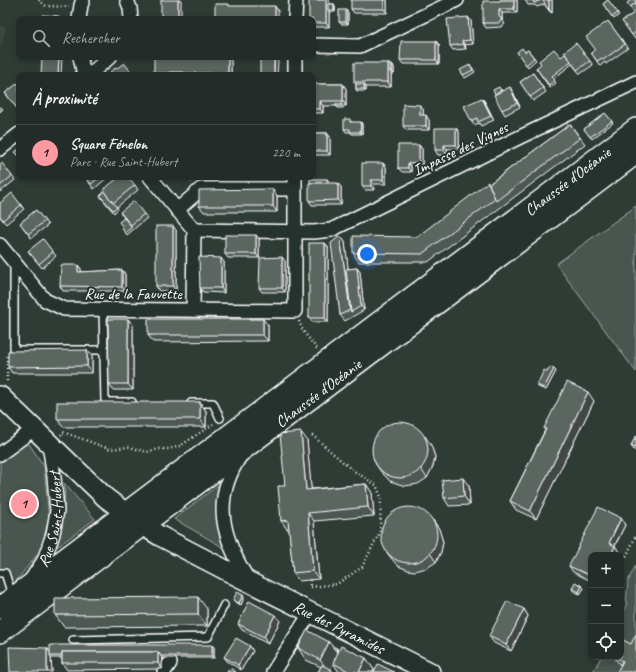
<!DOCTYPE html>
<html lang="fr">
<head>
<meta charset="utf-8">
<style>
	:root { --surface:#232c28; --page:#2b3430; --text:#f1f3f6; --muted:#a3a7a8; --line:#404845; --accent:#ff9aa2 }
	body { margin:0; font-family:Caveat,sans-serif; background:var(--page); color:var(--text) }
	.controls { position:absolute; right:12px; bottom:12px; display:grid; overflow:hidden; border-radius:8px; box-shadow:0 2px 6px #0003 }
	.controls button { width:36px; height:36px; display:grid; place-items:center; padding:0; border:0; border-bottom:1px solid var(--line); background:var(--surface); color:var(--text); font:20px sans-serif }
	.you { position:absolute; left:367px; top:254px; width:14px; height:14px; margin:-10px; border:3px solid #fff; border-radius:50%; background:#1a73e8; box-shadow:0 0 0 6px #1a73e833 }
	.badge { display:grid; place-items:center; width:26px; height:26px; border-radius:50%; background:var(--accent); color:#111; font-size:13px; font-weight:700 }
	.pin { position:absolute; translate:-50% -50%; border:2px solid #fff; box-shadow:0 1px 4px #0006 }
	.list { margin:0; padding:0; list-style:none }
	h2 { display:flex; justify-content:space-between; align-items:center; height:52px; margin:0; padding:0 16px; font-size:17px }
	h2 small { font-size:13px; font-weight:400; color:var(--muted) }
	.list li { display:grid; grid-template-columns:26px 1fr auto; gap:12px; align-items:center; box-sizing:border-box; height:56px; padding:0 16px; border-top:1px solid var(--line) }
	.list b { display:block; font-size:15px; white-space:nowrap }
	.list p { margin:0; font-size:13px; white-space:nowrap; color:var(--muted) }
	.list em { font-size:13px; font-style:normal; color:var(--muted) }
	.icon { flex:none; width:22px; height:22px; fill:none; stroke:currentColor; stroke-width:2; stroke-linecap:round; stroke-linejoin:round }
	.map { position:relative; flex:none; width:636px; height:672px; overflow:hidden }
	.search { position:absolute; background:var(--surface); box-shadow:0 2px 6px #0003; left:16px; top:16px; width:300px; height:44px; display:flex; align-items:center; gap:10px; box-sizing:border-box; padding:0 14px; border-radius:8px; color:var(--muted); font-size:15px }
	.panel { position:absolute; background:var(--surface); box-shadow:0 2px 6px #0003; left:16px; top:72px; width:300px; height:108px; border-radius:8px }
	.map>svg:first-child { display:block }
	.built { fill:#3c4842 }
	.green { fill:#4a544f; stroke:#a4aaa7 }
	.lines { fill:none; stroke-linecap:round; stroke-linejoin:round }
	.lane-casing { stroke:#fff; stroke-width:10 }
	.street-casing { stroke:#fff; stroke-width:16 }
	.secondary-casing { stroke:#fff; stroke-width:22 }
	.primary-casing { stroke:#fff; stroke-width:24 }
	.path { stroke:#fff; stroke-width:2.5; stroke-dasharray:1 3; stroke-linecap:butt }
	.lane { stroke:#26332d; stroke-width:7 }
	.street { stroke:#26332d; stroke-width:13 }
	.secondary { stroke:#26332d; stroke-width:19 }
	.primary { stroke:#26332d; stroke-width:21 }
	.wall { fill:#4e5853; stroke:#fff }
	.shaded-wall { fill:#404744; stroke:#fff }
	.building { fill:#5b6661; stroke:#fff }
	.labels { text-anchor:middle; stroke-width:4; stroke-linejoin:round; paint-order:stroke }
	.street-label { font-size:16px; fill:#fff; stroke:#26332d }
</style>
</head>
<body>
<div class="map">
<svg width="636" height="672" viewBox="0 0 636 672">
	<rect width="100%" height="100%" fill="#2f3b35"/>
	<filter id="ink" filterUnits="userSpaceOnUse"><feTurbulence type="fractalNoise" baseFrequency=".025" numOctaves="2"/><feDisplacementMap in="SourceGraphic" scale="8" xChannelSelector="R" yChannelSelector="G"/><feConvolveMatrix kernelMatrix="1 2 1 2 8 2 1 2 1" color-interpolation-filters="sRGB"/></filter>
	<g filter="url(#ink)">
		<polygon class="built" points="0,26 6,27 0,49"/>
		<g class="green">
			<polygon points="636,206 636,372 556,264"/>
			<polygon points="27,441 44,466 49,520 40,551 13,585 6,569 0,569 0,459"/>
			<path d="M222 482C219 505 215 527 226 549L174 519Z"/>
			<path d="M64 483 95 519 57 547C63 526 66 505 64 483Z"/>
			<polygon points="636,565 636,672 593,672 601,657 621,657 621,616 626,606 628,581"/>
		</g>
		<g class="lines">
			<g class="lane-casing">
				<g id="lane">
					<polyline points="14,264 14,350 104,350"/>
					<polyline points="103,310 105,402 132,402"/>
					<polyline points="191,403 213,403 220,418"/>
					<polyline points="0,573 5,573 12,595"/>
					<polyline points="73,640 208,637 224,605"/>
				</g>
			</g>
			<g class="street-casing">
				<g id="street">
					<polyline points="127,0 130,8 131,19"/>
					<polyline points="79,19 81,5 83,0"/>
					<polyline points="295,19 296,0"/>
					<polyline points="313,45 360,46 457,0"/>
					<polyline points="80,57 84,75"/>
					<polyline points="295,57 295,75"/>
					<polyline points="89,75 110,57"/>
					<polyline points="0,149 19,134"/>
					<polyline points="150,177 194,230"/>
					<polyline points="177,210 201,189 295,189"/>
					<polyline points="194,230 314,232 331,230 520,137 636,82"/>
					<polyline points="0,245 45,300 64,309 295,311 295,177"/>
					<polyline points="193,310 194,230"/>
					<polyline points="0,454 34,429"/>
					<path d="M241 455C211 500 222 538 249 581"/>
					<path id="s1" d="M32 578 44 560 53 534 57 511 54 477 49 444"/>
					<polyline points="164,672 170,663"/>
					<polyline points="273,672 311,612"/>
				</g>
			</g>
			<g class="secondary-casing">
				<g id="secondary">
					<path id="s2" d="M0 396 106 498 142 525 160 536 239 577 430 672"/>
				</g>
			</g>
			<g class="primary-casing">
				<g id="primary">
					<path id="s3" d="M0 608 636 129"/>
					<path id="s4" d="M0 632 636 153"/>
				</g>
			</g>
			<g class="path">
				<polyline points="39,0 46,6 69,7"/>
				<polyline points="299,321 303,331 318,350"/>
				<polyline points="7,356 7,383"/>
				<polyline points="61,435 63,432 110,449 129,447 147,452 160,449 169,449 180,446 213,424"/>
				<polyline points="621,567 636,536"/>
				<polyline points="310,580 310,587 337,584 362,567 380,532 381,497 376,485 351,469 312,435"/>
			</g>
			<use href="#lane" class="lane"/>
			<use href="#street" class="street"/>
			<use href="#secondary" class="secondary"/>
			<use href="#primary" class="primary"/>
		</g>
		<g class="wall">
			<polygon points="309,0 329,0 329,4 334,4 335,6 335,12 329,12 329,27 313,27 313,19"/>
			<polygon points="387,0 387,13 354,13 351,9"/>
			<polygon points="500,0 517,0 517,13 502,13 502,20 505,24 501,27 486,28 483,23 500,1"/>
			<polygon points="525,0 552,0 552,13 549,11 545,4 537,7 535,5 528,5"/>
			<polygon points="608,0 619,15 614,19 603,4"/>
			<polygon points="636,1 636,39 635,39 622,21 634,13"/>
			<polygon points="348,12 348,24 341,24 339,22"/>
			<polygon points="468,17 471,21 473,44 465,45 466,49 453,50 450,46"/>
			<polygon points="608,21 628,48 606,64 605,62 600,66 594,57 595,49"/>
			<polygon points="436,41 439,45 439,64 403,64 400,60"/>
			<polygon points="528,50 536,60 528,67 517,52 525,52"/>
			<polygon points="228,57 231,61 231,75 155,75 154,73"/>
			<polygon points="561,57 590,61 593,65 580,74 572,64 553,79 556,83 550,88 536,68"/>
			<polygon points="388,63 390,65 394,67 394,74 391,74 391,87 366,87 366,91 357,91 356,89 356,84 354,82"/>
			<polygon points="472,67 475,72 465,78 463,75"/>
			<polygon points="533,73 546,92 533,101 520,82"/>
			<polygon points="19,84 19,111 5,93"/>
			<polygon points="313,84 343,84 346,89 346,106 344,106 343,108 338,108 336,106 323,106 323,113 313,113"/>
			<polygon points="501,89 502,91 513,92 520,107 505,115 502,110"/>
			<polygon points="482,98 485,102 494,120 481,126 479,123 474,125 471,121"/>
			<polygon points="0,106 3,109 0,112"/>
			<polygon points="423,109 423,115 429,120 429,130 406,130 403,126"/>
			<polygon points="605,113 613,123 592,139 584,129"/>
			<polygon points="351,121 351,122 362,124 362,134 352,134 350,132 346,132 344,129"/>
			<polygon points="570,124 585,144 428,262 359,262 353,253 417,237 489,184"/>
			<polygon points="456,128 459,132 459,149 447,149 447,155 438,155 435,150"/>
			<polygon points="313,133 327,133 330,137 330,155 313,155"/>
			<polygon points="419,145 422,149 422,167 411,167 411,172 402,172 398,168"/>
			<polygon points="383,163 386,167 386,184 374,184 374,190 365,190 362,186"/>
			<polygon points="0,164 12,176 15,180 0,192"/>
			<polygon points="85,177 108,177 94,189"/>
			<polygon points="187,177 197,177 191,182"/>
			<polygon points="327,179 329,181 329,183 341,187 341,205 312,205 309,201"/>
			<polygon points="135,185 138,190 117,207 118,209 114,213 100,196"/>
			<polygon points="273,189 277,196 277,212 204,212 199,206"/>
			<polygon points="0,203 21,205 24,209 6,224 0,217"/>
			<polygon points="36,210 48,225 31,238 20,223"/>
			<polygon points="120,212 144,214 147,218 127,235 122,228 123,227 124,218"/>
			<polygon points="176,230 176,291 159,291 156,286"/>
			<polygon points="340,236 345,242 348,269 357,268 360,272 364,310 345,321 340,315"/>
			<polygon points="259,239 259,258 228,258 225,254"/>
			<polygon points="325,243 328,247 328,322 312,322 309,318"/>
			<polygon points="28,251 53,252 56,256 42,268"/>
			<polygon points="285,261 285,292 262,292 259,288"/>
			<polygon points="224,262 224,293 203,292 200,288"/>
			<polygon points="78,265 81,269 81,272 122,270 125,274 125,291 63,291 60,286"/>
			<polygon points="128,319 133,325 133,390 113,390 109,384"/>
			<polygon points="268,325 268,341 153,342 148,335"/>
			<polygon points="87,350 92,356 92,373 12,373 8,367"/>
			<polygon points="556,371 546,390 538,387 537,385 547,372"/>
			<polygon points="594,401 536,519 516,510 510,501 545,430 544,428"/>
			<polygon points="200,402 206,411 206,427 63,427 57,419"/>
			<polygon points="636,436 636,451 634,450 631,446"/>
			<polygon points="307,440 311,489 366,484 372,493 374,516 314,521 319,579 299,581 293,573 289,529 287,529 281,521 285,486"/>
			<polygon points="431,445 435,457 433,466 427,478 418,484 405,486 390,481 381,472 375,463"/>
			<polygon points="469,486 470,505 449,506 444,498"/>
			<polygon points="621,518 625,525 615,546 620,553 618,555 591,555 591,581 573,572 569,566"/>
			<polygon points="433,520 439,529 443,542 441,552 436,562 427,568 414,571 408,570 398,566 391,558 385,550"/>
			<polygon points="582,586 584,588 580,594 573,591 572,588"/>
			<polygon points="244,597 241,605 235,602 233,600"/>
			<polygon points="207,609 207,626 64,627 55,615"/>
			<polygon points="524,609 528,616 511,651 494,643 489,636"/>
			<polygon points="280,621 268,644 242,630 238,624"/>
			<polygon points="631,644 620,665 614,657"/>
			<polygon points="332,646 338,651 337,653 366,658 374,670 373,672 339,672 333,663 330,669 333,672 318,672 321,667 306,660 298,648"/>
			<polygon points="214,647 214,658 162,658 162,669 67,670 62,663 62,658 51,658 52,672 47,648 50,652"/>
			<polygon points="253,651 241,670 227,661 224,657"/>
		</g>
		<g class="shaded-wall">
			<rect x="178" y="0" width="3" height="19"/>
			<polygon points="326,0 329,0 329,10 328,10 329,12 329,27 326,23"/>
			<polygon points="384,0 387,0 387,13 384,9"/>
			<polygon points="514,0 517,0 517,13 514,9"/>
			<polygon points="549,0 552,0 552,13 549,9"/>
			<polygon points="334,4 335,6 335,12 334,10"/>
			<polygon points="275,6 278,11 278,19 275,19"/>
			<polygon points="499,9 502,13 502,20 499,16"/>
			<polygon points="346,10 348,12 348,24 346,22"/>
			<polygon points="468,17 471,21 473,44 470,40"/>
			<polygon points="436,41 439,45 439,64 436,60"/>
			<polygon points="462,41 465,45 466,49 463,44"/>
			<polygon points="59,57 62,57 61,75 58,75"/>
			<polygon points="228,57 231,61 231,75 230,75 228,73"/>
			<polygon points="275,57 278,61 277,75 274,75"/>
			<polygon points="388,63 392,67 390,71 391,74 391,87 388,82"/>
			<polygon points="392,65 394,67 394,74 392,71"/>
			<polygon points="343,84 346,89 346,106 343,101"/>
			<polygon points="364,84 366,87 366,91 364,89"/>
			<polygon points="510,87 513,92 520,107 517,103"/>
			<polygon points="482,98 485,102 494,120 491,116"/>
			<polygon points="320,101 323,106 323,113 320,109"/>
			<polygon points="420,105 423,109 423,120 420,115"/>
			<polygon points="426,115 429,120 429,130 426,126"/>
			<polygon points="361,122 362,124 362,134 360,132"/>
			<polygon points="456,128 459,132 459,149 456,145"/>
			<polygon points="327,133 330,137 330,155 327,151"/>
			<polygon points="419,145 422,149 422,167 419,162"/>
			<polygon points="444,145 447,149 447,155 444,150"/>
			<polygon points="383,163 386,167 386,184 383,180"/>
			<polygon points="408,163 411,167 411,172 408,168"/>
			<polygon points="371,180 374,184 374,190 371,186"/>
			<polygon points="338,183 341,187 341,205 338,200"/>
			<polygon points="273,189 277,196 277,212 273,206"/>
			<polygon points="173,226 176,230 176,291 173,286"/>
			<polygon points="256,235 259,239 259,258 256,254"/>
			<polygon points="340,236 345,242 353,310 351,312 350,310"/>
			<polygon points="325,243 328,247 328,322 325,318"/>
			<polygon points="282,257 285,261 285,292 282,288"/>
			<polygon points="221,258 224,262 224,293 221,288"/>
			<polygon points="78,265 81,269 81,276 78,272"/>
			<polygon points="357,268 360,272 364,310 361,306"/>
			<polygon points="122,270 125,274 125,291 122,287"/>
			<polygon points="128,319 133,325 133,390 128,384"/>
			<polygon points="263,319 268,325 268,341 263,335"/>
			<polygon points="87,350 92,356 92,373 87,366"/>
			<polygon points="554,369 556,371 546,390 544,388"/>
			<polygon points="588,392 594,401 536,519 530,511"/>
			<polygon points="200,402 206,411 206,427 200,419"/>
			<polygon points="301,432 307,440 312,498 306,490"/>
			<polygon points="425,436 431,445 435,457 433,466 427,478 421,469"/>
			<polygon points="463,478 469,486 470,505 464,496"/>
			<polygon points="366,484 372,493 374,516 368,507"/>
			<polygon points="308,513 314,521 319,579 313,571"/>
			<polygon points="621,518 625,525 613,549 609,543"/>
			<polygon points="433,520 439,529 443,542 441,552 436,562 430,553"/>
			<polygon points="615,546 620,553 618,555 611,555"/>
			<polygon points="582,586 584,588 580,594 579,592"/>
			<polygon points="243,595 244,597 241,605 239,603"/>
			<polygon points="198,597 207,609 207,626 198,614"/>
			<polygon points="524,609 528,616 511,651 506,645"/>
			<polygon points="275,615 280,621 268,644 264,637"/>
			<polygon points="329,642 336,651 337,648 338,651 337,653 338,654 329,672 320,660"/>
			<polygon points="212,645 214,647 214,658 212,656"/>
			<polygon points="250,646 253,651 241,670 238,665"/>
			<polygon points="47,648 51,654 50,656 51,658 52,672 47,672"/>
			<polygon points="158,652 162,658 162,669 158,663"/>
			<polygon points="366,658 374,670 373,672 359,672"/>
		</g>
		<g class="building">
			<rect x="161" y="0" width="17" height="19"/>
			<polygon points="309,0 326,0 326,23 313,23 313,19 309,19"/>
			<rect x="351" y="0" width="33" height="9"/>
			<polygon points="500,0 514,0 514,9 499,9 499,16 502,20 498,23 483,23 483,1 500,1"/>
			<polygon points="525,0 541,0 534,3 533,0"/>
			<polygon points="543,0 549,0 549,9 546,7"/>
			<polygon points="608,0 618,13 612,17 603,4"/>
			<polygon points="631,0 635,0 636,3 630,7 627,3"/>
			<polygon points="636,3 636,32 632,35 622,21 634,13 630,7"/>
			<polygon points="215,4 229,4 229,6 275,6 275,19 215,19"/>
			<rect x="328" y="4" width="6" height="6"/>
			<rect x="339" y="10" width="7" height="12"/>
			<polygon points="42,15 59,16 59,19 42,19"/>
			<polygon points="468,17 470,40 462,41 463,44 450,46 447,19"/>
			<polygon points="608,21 625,44 603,60 602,58 597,61 591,53 595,49 586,37"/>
			<polygon points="401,41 436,41 436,60 400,60"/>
			<polygon points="576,43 590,61 577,70 564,52"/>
			<polygon points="522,48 525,52 528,50 534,58 526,65 517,52"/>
			<polygon points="554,49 561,57 565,54 571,61 552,76 555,80 549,85 536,68 541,64 539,61"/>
			<polygon points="42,57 59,57 58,75 41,75"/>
			<polygon points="154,57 228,57 228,73 184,73 184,72 169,72 169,73 154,73"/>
			<rect x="260" y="57" width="14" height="18"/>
			<polygon points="124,63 134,75 112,75 110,72 115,68 116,69"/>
			<rect x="354" y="63" width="34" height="19"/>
			<rect x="390" y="65" width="2" height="6"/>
			<polygon points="470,65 473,70 463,75 460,70"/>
			<polygon points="533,73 543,88 530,97 520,82"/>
			<polygon points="18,83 19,84 19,104 16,107 5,93"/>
			<polygon points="313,84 343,84 343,101 320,101 320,109 313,109"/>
			<rect x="356" y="84" width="8" height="5"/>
			<polygon points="499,87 501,91 495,94 493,90"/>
			<polygon points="510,87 517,103 502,110 494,95"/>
			<polygon points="482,98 491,116 478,122 477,118 471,121 464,106"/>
			<rect x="336" y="104" width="6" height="2"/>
			<polygon points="403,104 420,105 420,115 426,115 426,126 403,126"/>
			<polygon points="605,113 612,121 590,137 584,129"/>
			<polygon points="344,119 350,119 350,122 361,122 360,132 350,132 350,129 344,129"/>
			<polygon points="570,124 580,138 496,201 489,184"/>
			<polygon points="435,128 456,128 456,145 444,145 444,150 435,150"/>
			<rect x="313" y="133" width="14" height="18"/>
			<polygon points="398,145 419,145 419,162 408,163 408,168 398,168"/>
			<polygon points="19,149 19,156 15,152"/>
			<polygon points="2,163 12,176 0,186 0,164"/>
			<polygon points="362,163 383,163 383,180 371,180 371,186 362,186"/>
			<polygon points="85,177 100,177 91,184"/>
			<polygon points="119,177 128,177 135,185 113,203 103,190"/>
			<rect x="310" y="179" width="17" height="4"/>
			<polygon points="488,182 495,199 422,254 353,253 353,236 417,237"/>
			<polygon points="309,183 338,183 338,200 309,201"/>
			<polygon points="273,189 273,206 199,206 199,190"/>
			<polygon points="104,192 117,207 113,210 100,196"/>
			<polygon points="12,193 21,205 3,220 0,216 0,203"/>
			<polygon points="134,201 144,214 131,225 120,212"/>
			<polygon points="36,210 45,221 28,234 20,223"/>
			<polygon points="124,218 132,227 125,233 122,228 123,227 119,222"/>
			<rect x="156" y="226" width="17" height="60"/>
			<rect x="225" y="235" width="31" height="19"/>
			<polygon points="340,236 350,310 340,315 331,243"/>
			<polygon points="43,239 53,252 39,264 28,251"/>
			<rect x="309" y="243" width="16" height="75"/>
			<polygon points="199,257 221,258 221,288 200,288"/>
			<polygon points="282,257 282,288 259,288 260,258"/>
			<polygon points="61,265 78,265 78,272 122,270 122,287 60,286"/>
			<polygon points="357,268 361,306 351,312 346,269"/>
			<polygon points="108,319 128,319 128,384 109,384"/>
			<rect x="148" y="319" width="115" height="16"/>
			<polygon points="87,350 87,366 8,367 8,351"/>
			<polygon points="550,367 554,369 544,388 537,385 544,370 547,372"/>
			<polygon points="567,382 588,392 530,511 510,501 546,429 544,428"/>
			<rect x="57" y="402" width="143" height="17"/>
			<circle cx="400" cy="450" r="28"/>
			<polygon points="301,432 306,490 366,484 368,507 308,513 313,571 293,573 288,520 281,521 278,486 285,486 280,434"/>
			<polygon points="636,436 636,448 631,446"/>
			<polygon points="463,478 464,496 444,498 442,480"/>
			<polygon points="598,507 621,518 609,543 615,546 611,555 604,552 603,555 591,555 591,576 569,566"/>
			<circle cx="409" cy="535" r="28"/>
			<polygon points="575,582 582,586 579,592 572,588"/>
			<polygon points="237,592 243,595 239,603 233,600"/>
			<polygon points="198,597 198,614 55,615 55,598"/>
			<polygon points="249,601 275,615 264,637 238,624"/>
			<polygon points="507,601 524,609 506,645 489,636"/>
			<polygon points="307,630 329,642 320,660 298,648"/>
			<polygon points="636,634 636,672 617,672 623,661 614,657 621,657 621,644 623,640 631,644"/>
			<polygon points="236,638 250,646 238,665 224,657"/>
			<polygon points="50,645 212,645 212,656 161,656 158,652 62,652 62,656 50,656"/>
			<polygon points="332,646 337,648 336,651"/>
			<polygon points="341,646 366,658 359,672 350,672 333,663"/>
			<polygon points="9,647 47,648 47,672 10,672"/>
			<rect x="62" y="652" width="96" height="11"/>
			<polygon points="378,664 394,672 374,672"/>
			<polygon points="322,665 332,670 331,672 318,672"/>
			<polygon points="230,668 236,672 227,672"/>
		</g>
	</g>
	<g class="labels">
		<g class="street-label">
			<text transform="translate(460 148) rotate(-26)" y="6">Impasse des Vignes</text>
			<text dy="6" stroke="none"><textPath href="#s3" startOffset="710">Chaussée d'Océanie</textPath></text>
			<text x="133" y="299">Rue de la Fauvette</text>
			<text dy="6" stroke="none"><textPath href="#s4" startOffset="398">Chaussée d'Océanie</textPath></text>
			<text dy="6" stroke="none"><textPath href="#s1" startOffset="64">Rue Saint-Hubert</textPath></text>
			<text dy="6" stroke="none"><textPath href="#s2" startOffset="414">Rue des Pyramides</textPath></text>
		</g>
	</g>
</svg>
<div class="controls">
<button>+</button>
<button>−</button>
<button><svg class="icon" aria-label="locate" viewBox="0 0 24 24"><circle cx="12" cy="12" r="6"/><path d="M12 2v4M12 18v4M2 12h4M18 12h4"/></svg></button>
</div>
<div class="you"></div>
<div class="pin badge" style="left:24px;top:504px">1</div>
<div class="search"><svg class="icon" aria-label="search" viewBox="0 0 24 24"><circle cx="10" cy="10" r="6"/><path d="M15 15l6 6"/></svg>Rechercher</div>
<section class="panel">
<h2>À proximité<small></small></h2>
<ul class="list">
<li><span class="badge">1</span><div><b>Square Fénelon</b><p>Parc · Rue Saint-Hubert</p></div><em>220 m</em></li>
</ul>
</section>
</div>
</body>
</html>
